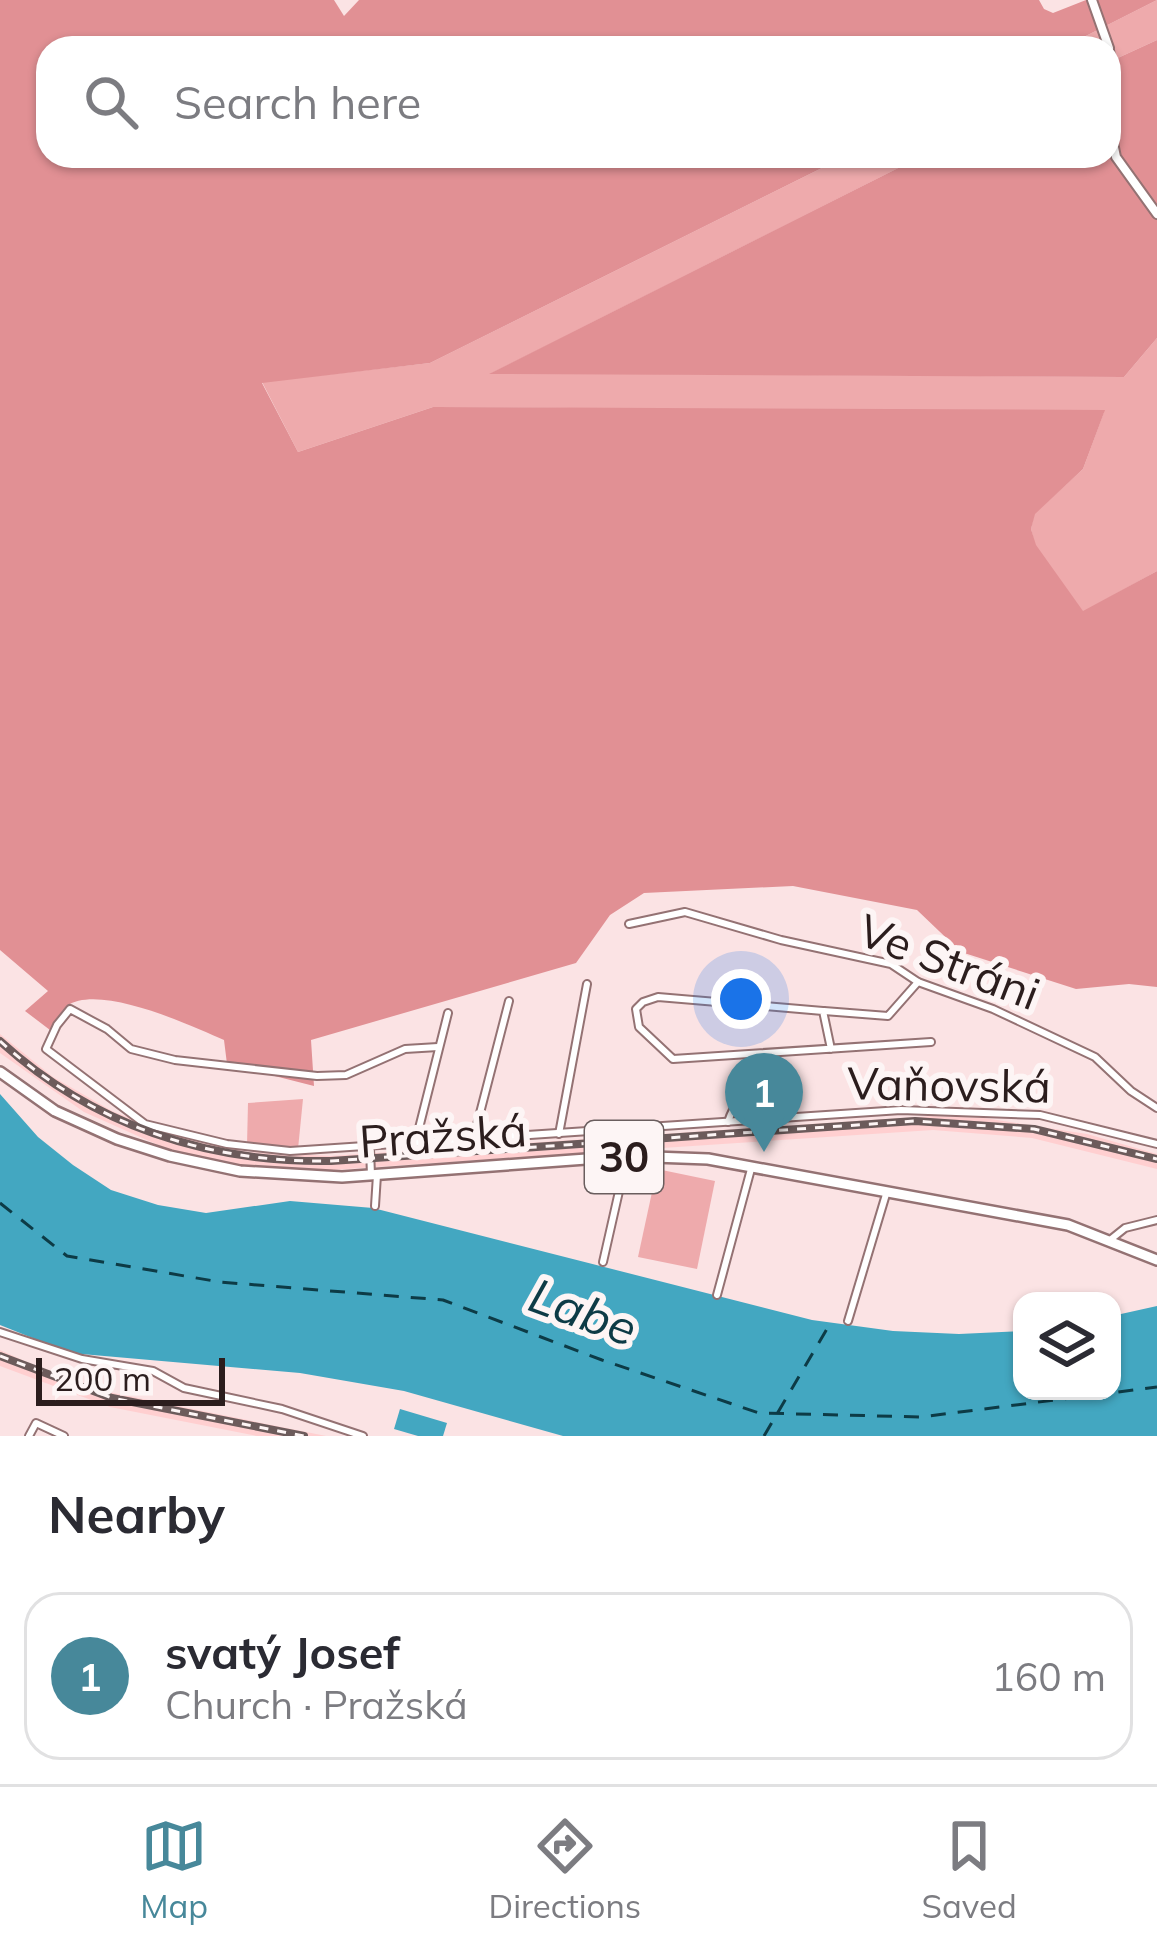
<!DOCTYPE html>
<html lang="en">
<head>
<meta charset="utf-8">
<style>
	:root { --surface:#fff; --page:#f2f2f3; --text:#2b2b33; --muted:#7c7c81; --line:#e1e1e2; --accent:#47889a }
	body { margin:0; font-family:Mulish,sans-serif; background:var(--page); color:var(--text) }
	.controls { position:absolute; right:36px; bottom:36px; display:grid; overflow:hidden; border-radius:24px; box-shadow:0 3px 9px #0004 }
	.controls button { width:108px; height:108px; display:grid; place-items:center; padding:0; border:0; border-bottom:3px solid var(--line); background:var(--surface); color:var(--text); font:60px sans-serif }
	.scale { position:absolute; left:36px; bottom:30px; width:189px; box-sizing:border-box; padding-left:12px; border:6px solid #2b1d1d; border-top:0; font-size:33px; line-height:42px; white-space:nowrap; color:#2b1d1d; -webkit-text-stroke:9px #fdf5f5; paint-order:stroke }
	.you { position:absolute; left:741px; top:999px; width:42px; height:42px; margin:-30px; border:9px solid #fff; border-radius:50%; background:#1a73e8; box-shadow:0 0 0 18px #1a73e833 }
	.badge { display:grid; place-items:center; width:78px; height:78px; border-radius:50%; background:var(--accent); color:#fff; font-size:39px; font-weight:700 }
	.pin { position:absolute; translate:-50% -99px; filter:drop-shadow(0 3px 6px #0008) }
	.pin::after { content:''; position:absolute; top:63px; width:42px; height:36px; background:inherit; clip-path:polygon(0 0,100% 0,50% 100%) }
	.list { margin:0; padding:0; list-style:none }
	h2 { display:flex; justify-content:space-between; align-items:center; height:156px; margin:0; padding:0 48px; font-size:51px }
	h2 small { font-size:39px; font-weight:400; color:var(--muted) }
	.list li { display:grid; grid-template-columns:78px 1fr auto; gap:36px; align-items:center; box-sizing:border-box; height:168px; margin:0 24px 24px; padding:0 24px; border:3px solid var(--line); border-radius:36px }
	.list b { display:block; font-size:45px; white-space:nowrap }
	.list p { margin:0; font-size:39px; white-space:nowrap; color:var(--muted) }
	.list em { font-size:39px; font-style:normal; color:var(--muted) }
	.icon { flex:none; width:66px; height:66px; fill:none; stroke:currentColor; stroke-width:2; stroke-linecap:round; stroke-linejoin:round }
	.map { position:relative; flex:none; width:1157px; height:1436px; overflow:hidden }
	.search { position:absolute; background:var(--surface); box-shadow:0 3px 9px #0004; left:36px; right:36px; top:36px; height:132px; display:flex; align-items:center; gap:30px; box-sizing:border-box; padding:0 42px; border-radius:36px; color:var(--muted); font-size:45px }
	.sheet { height:348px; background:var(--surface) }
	nav { display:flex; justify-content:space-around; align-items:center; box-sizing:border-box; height:168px; border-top:3px solid var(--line); background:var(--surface); font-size:33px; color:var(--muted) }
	nav a { display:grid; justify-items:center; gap:6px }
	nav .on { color:var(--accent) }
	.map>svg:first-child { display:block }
	.built { fill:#ffcfd0 }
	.green { fill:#eeaaac }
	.forest { fill:#e19094 }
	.water { fill:#43a7c1 }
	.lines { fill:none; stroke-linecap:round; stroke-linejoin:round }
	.ferry { stroke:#0d3b46; stroke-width:3; stroke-dasharray:15 12; stroke-linecap:butt }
	.street-casing { stroke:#947273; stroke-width:10 }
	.secondary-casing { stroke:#947273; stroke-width:12 }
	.primary-casing { stroke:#947273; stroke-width:14 }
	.street { stroke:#fff; stroke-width:6 }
	.secondary { stroke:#fff; stroke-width:8 }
	.primary { stroke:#fff; stroke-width:9 }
	.rail-casing { stroke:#6c5b5b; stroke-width:8 }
	.rail { stroke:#fdf5f5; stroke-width:3; stroke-dasharray:9; stroke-linecap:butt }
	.labels { text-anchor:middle; stroke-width:12; stroke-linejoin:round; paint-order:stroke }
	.shield { fill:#fdf5f5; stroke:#6a5e5e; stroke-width:3 }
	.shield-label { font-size:42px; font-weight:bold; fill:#2b1d1d }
	.street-label { font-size:45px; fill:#2b1d1d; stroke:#fdf5f5 }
	.water-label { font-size:48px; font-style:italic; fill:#0d3b46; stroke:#fdf5f5 }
</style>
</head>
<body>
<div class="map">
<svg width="1157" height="1436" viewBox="0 0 1157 1436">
	<rect width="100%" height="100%" fill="#fbe3e4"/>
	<g class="built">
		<polygon points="0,1034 53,1077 112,1111 172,1135 248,1152 331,1156 933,1116 984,1118 1087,1134 1157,1154 1157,1169 1032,1138 933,1130 331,1170 246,1166 167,1149 84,1112 0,1053"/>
		<polygon points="0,1350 47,1371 113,1393 326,1436 257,1436 110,1407 0,1366"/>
	</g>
	<g class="green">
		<polygon points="1157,0 1157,40 1109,62 1109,48 1062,48"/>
		<polygon points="846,156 922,156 492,373 1124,377 1157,338 1157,571 1083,612 1035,545 1031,529 1034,514 1083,469 1104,412 433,407 298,452 262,382 430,363"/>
		<polygon points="303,1099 298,1149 247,1145 248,1103"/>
		<polygon points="657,1169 715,1181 697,1269 638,1257"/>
	</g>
	<g class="forest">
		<path d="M0 0H334L344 16 359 0H1039L1044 9 1053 13 1086 0H1157L1062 48H48V156H846L430 363 262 383 298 452 433 407 1105 410 1083 469 1035 514 1031 529 1036 545 1083 611 1157 571V987L1129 984 1076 989 961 952 917 910 793 886 644 893 610 915 576 963 311 1040 314 1086 227 1064 224 1040C192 1026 99 983 67 1006 61 1011 55 1023 50 1030L25 1011 48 991 0 950Z"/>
		<polygon points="1157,40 1157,338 1124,377 489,374 922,156 1109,156 1109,62"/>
	</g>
	<g class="water">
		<polygon points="0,1094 38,1137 73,1165 111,1190 158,1205 206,1213 290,1201 373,1208 812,1320 893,1331 959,1334 1022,1331 1022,1391 1112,1391 1112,1316 1157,1306 1157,1436 563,1436 404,1391 300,1373 70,1353 0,1325"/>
		<polygon points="400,1409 447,1423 443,1436 418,1436 394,1429"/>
	</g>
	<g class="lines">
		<g class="ferry">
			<polyline points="0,1203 67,1256 220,1282 443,1300 602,1360 759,1413 921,1417 1157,1387"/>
			<polyline points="764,1436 831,1322"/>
		</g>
		<g class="street-casing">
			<g id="street">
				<polyline points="629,924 685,912 781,940 891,964 918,982 993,1009 1095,1057 1131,1091 1157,1108"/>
				<polyline points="824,1011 888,1016 918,982"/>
				<polyline points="438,1047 405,1049 346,1075 317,1076 175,1060 131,1049 107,1029 70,1009 57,1025 46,1049 145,1124 227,1144 290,1151 901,1110 1040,1115 1157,1144"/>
				<polyline points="831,1049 823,1011 658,997 643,1002 636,1009 639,1027 673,1059 931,1042"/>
				<path d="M728 1122C735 1097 757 1079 763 1054"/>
				<polyline points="559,1134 587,984"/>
				<polyline points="473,1140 509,1001"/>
				<polyline points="415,1144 448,1013"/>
				<polyline points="370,1149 371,1175"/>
				<polyline points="375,1206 377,1175"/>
				<polyline points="1110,1240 1125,1228 1157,1220"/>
				<polyline points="603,1262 627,1156"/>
				<polyline points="717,1295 751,1169"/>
				<polyline points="848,1321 887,1191"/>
				<polyline points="0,1332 82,1359 153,1371 184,1388 282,1409 363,1436"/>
				<polyline points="29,1436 36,1423 64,1436"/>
			</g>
		</g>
		<g class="secondary-casing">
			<g id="secondary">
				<polyline points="1092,0 1109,48"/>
				<polyline points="1109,50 1115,82 1112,138 1116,157 1157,214"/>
			</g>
		</g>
		<g class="primary-casing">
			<polyline id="primary" points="0,1072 55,1111 117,1139 170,1156 240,1171 342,1177 627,1156 708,1159 1068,1225 1157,1260"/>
		</g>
		<use href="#street" class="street"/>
		<use href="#secondary" class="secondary"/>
		<use href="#primary" class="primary"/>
		<g class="rail-casing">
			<g id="rail">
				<path d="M0 1041C92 1125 207 1163 331 1161L915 1121 1034 1129 1157 1159"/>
				<polyline points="0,1356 112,1398 304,1436"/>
			</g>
		</g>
		<use href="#rail" class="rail"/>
	</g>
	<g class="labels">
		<rect class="shield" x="585" y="1121" width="78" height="72" rx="9"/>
		<g class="shield-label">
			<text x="624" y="1172">30</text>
		</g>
		<g class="street-label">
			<text transform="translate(949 962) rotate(21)" y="16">Ve Stráni</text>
			<text transform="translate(949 1085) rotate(1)" y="16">Vaňovská</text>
			<text transform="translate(443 1136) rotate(-4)" y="16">Pražská</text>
		</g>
		<g class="water-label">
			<text transform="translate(583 1312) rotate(20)" y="17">Labe</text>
		</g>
	</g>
</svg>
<div class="controls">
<button><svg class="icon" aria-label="layers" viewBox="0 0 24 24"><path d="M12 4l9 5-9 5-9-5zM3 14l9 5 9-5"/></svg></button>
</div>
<div class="scale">200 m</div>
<div class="you"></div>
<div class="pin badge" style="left:764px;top:1152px">1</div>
<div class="search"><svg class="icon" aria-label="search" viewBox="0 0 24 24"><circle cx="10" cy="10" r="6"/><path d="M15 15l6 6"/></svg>Search here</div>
</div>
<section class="sheet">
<h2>Nearby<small></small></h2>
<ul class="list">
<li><span class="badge">1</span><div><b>svatý Josef</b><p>Church · Pražská</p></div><em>160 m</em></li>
</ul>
</section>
<nav>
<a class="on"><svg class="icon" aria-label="map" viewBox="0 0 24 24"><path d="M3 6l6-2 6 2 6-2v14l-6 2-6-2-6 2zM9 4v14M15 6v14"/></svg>Map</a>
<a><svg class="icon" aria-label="directions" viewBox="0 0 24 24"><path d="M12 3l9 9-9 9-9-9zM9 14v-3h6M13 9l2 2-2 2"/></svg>Directions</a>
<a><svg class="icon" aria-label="saved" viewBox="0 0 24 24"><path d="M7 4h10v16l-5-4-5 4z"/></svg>Saved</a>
</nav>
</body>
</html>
